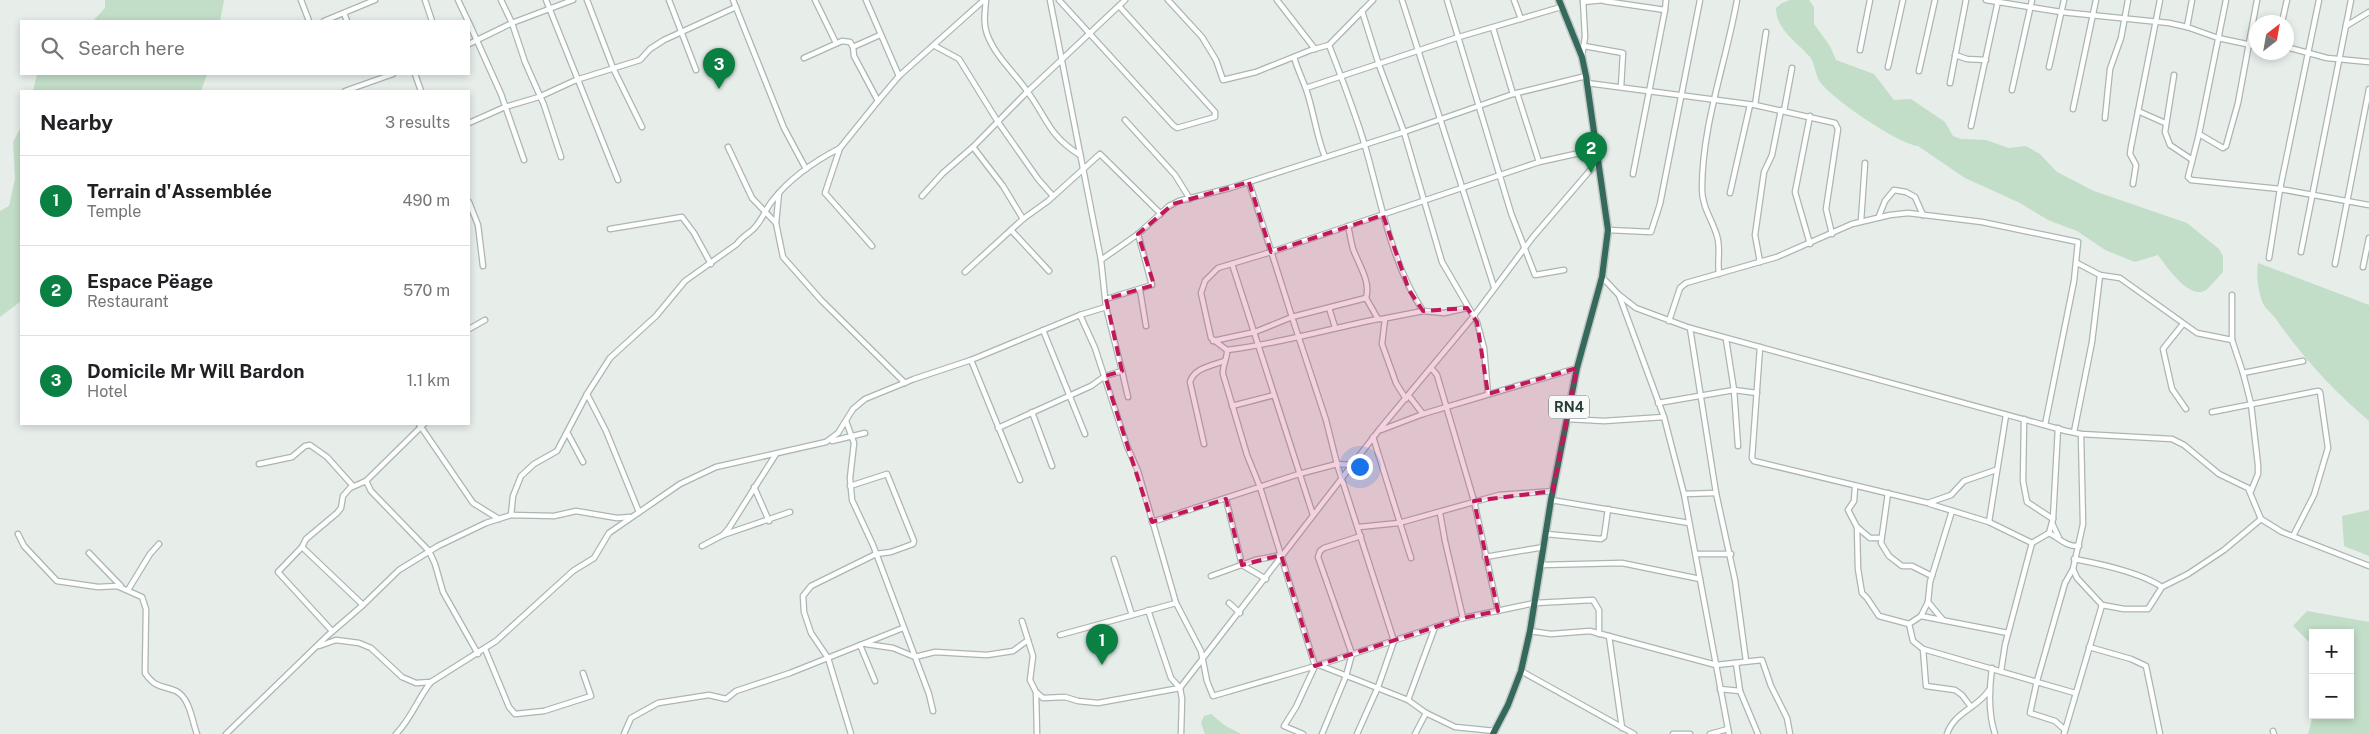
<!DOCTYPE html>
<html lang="en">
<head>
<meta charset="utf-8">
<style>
	:root { --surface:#fff; --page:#f6f6f6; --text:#202124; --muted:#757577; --line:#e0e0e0; --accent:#0b8043 }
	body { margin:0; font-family:"Public Sans",sans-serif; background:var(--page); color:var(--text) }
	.controls { position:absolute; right:15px; bottom:15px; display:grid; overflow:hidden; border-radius:0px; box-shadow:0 2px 8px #0003 }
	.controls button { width:45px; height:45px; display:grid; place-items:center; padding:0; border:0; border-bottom:1px solid var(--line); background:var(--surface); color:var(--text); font:25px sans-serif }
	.compass { position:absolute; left:2249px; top:15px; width:45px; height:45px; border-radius:50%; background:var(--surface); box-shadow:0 2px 8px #0003; rotate:31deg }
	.you { position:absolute; left:1359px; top:466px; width:18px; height:18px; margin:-12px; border:4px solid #fff; border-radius:50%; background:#1a73e8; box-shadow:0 0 0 8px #1a73e833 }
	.badge { display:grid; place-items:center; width:32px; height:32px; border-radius:50%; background:var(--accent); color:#fff; font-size:16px; font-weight:700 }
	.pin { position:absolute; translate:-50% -41px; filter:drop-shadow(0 1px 2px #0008) }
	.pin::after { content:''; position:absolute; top:26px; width:18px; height:15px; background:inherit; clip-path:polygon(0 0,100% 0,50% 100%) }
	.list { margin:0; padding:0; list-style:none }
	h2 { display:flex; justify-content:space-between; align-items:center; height:65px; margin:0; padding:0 20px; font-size:21px }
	h2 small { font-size:16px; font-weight:400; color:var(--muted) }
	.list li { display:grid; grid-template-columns:32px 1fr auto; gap:15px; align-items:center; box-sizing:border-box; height:90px; padding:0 20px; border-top:1px solid var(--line) }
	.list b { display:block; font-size:19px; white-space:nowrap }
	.list p { margin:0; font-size:16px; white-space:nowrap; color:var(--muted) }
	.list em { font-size:16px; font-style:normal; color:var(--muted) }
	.icon { flex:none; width:28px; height:28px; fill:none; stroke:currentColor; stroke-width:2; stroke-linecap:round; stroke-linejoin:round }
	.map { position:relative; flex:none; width:2369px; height:734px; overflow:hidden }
	.search { position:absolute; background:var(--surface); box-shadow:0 2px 8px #0003; left:20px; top:20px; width:450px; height:55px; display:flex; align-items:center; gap:12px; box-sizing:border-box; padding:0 18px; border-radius:0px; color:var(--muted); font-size:19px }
	.panel { position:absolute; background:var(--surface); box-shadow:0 2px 8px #0003; left:20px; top:90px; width:450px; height:335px; border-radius:0px }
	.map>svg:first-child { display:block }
	.green { fill:#c2ddc8 }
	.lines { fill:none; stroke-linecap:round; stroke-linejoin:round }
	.minor-casing { stroke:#aab6b1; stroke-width:7 }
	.highway-casing { stroke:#c3c9c7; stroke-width:9 }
	.minor { stroke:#fff; stroke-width:4.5 }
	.highway { stroke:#35695c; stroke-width:6 }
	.marked { fill:#c2185b; fill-opacity:0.2; stroke:#c2185b; stroke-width:4; stroke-dasharray:10 6; stroke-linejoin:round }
	.labels { text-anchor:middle; stroke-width:4; stroke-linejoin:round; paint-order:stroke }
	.shield { fill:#f7faf9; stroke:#657772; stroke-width:1 }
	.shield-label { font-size:14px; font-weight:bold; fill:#273f38 }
</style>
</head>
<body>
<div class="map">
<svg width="2369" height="734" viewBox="0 0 2369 734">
	<rect width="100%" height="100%" fill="#e7eeea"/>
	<g class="green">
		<polygon points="105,0 224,0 220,21 93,21 105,8"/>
		<path d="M1790 0H1809L1814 7V24L1830 46 1836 60 1874 74 1894 100 1911 99 1945 122 1953 136 1961 139 1986 140 2009 148 2026 146 2040 154 2057 172 2094 191 2187 223 2219 249 2223 256V272C2218 277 2212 285 2206 290 2190 301 2167 267 2158 255L2135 262 2105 250 2077 231 2048 220 2020 203 1965 178 1918 146C1898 144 1831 98 1820 82 1815 74 1815 64 1810 57 1797 42 1776 30 1776 8L1782 3Z"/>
		<polygon points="37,74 207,74 201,91 33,91"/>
		<polygon points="21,127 21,301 0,317 0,211 9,206 15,179 13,142"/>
		<path d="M2258 263 2369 305V421C2333 390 2303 358 2276 319 2272 313 2264 308 2262 301 2258 289 2256 276 2258 263Z"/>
		<polygon points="2369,510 2369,556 2344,546 2342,516"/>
		<polygon points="2307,611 2369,622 2369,734 2308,734 2313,715 2350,715 2350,633 2313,633 2313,646 2293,626"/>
		<polygon points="1211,714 1224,725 1241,734 1205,734 1201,723 1204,716"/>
	</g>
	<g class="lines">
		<g class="minor-casing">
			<g id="minor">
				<polyline points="301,0 309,21"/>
				<polyline points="425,0 432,21"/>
				<polyline points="458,0 468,21"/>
				<polyline points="501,0 512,23 525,62 544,105 561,157"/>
				<polyline points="546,0 618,180"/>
				<polyline points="587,0 613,68 642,127"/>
				<polyline points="669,0 696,70"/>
				<polyline points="733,0 784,128 806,169"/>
				<polyline points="815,0 836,43"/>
				<polyline points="866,0 899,76"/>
				<path d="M986 0C985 12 983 23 987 34 995 56 1014 72 1027 91 1048 119 1047 134 1080 155"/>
				<polyline points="1050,0 1101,260"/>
				<polyline points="1059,0 1173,125 1177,128 1215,117 1215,112 1119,6"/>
				<polyline points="1168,0 1202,37 1216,60 1223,80 1256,72 1311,50 1329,45 1373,0"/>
				<polyline points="1277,0 1315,49"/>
				<polyline points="1402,0 1494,287"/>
				<polyline points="1447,0 1511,213 1535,275 1564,270"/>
				<polyline points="1514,0 1521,19"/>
				<polyline points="1986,0 2061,12 2169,23 2187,27 2218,38 2256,46"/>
				<polyline points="2226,0 2199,134 2188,177 2191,180 2280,189 2369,205"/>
				<polyline points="1604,1 1665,10 1633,174"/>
				<polyline points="1583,2 1604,0"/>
				<polyline points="1665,10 1666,0"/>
				<polyline points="1362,11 1379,65 1404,132 1442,262 1477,322 1484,348 1488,394"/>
				<polyline points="344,13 347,21"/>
				<polyline points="324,21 375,0"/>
				<polyline points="2282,22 2287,0"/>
				<polyline points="469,23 501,94 524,160"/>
				<polyline points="2346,26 2369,12"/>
				<polyline points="2187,27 2192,0"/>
				<polyline points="1493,28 1513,94"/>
				<polyline points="469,44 512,23 573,0"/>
				<path d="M1329 45C1342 79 1355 112 1365 146 1381 201 1391 263 1423 311"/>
				<polyline points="935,46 959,59 998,122 1038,179 1053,196"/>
				<polyline points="1584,46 1623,53 1621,87"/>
				<polyline points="853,47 854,56 878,101 840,148 825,193 872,246"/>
				<polyline points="2286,47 2327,58 2369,62"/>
				<polyline points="1860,50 1870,0"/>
				<polyline points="1955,55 1967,59 1986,60"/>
				<polyline points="1582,56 1585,37 1583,0"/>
				<path d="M1294 57C1297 68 1302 78 1306 89 1314 112 1316 135 1325 157"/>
				<polyline points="804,58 842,41 850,42 853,47 880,35"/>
				<polyline points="1888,67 1903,0"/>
				<polyline points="2049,67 2064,0"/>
				<polyline points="1919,71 1935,0"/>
				<polyline points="415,74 421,91"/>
				<polyline points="2174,75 2165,132 2170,145 2191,159"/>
				<polyline points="1587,83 1755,105 1835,123 1838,129 1826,209 1832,234"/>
				<polyline points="1950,83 1966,0"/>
				<polyline points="1306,88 1459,37 1561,7"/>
				<polyline points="2012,90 2032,0"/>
				<polyline points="345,91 393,74"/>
				<polyline points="1517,93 1539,162"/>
				<polyline points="878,101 899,76 984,0"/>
				<polyline points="1755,105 1766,32"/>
				<polyline points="2073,109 2096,0"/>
				<polyline points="1784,111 1792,68"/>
				<polyline points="2138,111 2165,123"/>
				<polyline points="2105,118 2110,69 2121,38 2128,0"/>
				<polyline points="1125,120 1175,175 1190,199"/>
				<polyline points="469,123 505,107 539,97 576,80 640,60 650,49 664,40 736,7"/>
				<polyline points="1971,126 1998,1"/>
				<polyline points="2199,134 2223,148 2226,146 2238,103 2257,0"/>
				<polyline points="728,147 752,198 776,223"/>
				<polyline points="973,147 1003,186 1023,219"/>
				<polyline points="1249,182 1292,317 1366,298 1378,319 1382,319 1423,311 1444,313 1467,308"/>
				<polyline points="2133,184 2136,165 2130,154 2131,147 2160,0"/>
				<polyline points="779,193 776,223 783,257 821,300 905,383"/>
				<polyline points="1730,193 1750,105"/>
				<polyline points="922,196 943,173 973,147 1024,95 1125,0"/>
				<polyline points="469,202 478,225 483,266"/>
				<polyline points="1879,216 1885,201 1894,190 1906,192 1915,197 1923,215"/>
				<polyline points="1861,221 1865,163"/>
				<path d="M1348 226C1350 234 1351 242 1353 249 1359 265 1371 282 1366 298"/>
				<polyline points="610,229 682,217 694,233 711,264"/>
				<polyline points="1011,230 1049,271"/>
				<polyline points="1608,230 1651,232 1660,204 1700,0"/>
				<polyline points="1810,244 1795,192 1810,116"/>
				<polyline points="2301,252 2351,0"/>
				<polyline points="2269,258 2280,189 2319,0"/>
				<polyline points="1760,262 1755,235 1764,172 1772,155 1781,110"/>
				<polyline points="2077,263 2100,275"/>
				<polyline points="1232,264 1313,515"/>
				<polyline points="2335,264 2369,89"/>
				<polyline points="2363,267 2369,238"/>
				<polyline points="965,272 1023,219 1048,201 1100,154 1161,214"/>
				<path d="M1719 274C1717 261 1721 248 1717 236 1712 219 1702 207 1702 189 1702 124 1726 63 1737 0"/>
				<polyline points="1602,277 1618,294 1636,308 1690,328 2066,431 2081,434 2172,439 2184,445 2219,474 2248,488 2261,519 2282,532 2369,566"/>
				<polyline points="1140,290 1146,326"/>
				<polyline points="1619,295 1664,417 1684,494 1729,734"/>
				<polyline points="2232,295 2232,340 2243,373 2251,404 2258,465 2258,474 2251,491"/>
				<polyline points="1106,299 1152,285 1138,234"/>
				<polyline points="1329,308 1335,327"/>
				<polyline points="1080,315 1095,348 1127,446 1138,471 1176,603 1201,651 1207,681 1213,696 1319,665 1463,618 1535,603 1593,600 1599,610 1599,634"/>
				<polyline points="1385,319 1382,344 1396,383 1406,399"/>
				<polyline points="1669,321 1680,288 1686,283 1777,257 1852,224 1890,215 1908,213 1982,222 2078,242 2074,281 2045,425"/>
				<polyline points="2183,324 2163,349 2172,389 2186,409"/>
				<polyline points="1690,328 1716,493 1735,580 1746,661"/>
				<polyline points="469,329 485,320"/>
				<polyline points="1043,330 1085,434"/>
				<polyline points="1726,339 1734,390 1738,446"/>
				<polyline points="1213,341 1255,332 1292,317 1326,420 1337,464 1394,641 1378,687 1357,734"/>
				<polyline points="1760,347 1752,458 1754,461 1928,503 1951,495 1964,481 1996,470"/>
				<path d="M1227 350C1278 344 1328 329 1378 319"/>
				<polyline points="971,360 1020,480"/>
				<polyline points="1432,369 1437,375 1474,501 1498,611"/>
				<polyline points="1122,371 1128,397"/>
				<polyline points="2243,373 2303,361"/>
				<polyline points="587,394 606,431 639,512"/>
				<polyline points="1409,396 1423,414"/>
				<polyline points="1658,403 1734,390 1757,393"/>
				<polyline points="1232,406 1274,395"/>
				<polyline points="1032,412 1052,466"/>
				<polyline points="2212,412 2318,391 2320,392 2328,448 2314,495 2293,536"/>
				<polyline points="1567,419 1604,421 1664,417"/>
				<polyline points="2024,419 2023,481 2027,502 2053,519"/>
				<polyline points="846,421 854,443 850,478 852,500 873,545 929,694 933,711"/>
				<polyline points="419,424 473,503 499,519"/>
				<polyline points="998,428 1091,386 1105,376 1122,371 1106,307"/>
				<polyline points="1381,430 1423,414 1577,368"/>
				<polyline points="2074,432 2092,342 2100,275 2120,278 2197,333 2232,340"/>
				<polyline points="568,434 583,462"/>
				<polyline points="2081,434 2083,524 2073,569 2077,578 2102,605 2124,609 2148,609 2162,587 2188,574 2224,550 2261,519"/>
				<polyline points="1373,437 1411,558"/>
				<polyline points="832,441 865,433"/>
				<path d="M1204 444 1190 382C1194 368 1211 366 1224 361"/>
				<polyline points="259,464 292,457 305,446 310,445 327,457 353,486"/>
				<polyline points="366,481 371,491 429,551 435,564 443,592 478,654"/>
				<polyline points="850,486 887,474 914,541 913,544 891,552 876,554 811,586 803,596 804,612 811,633 828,658 851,734"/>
				<polyline points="754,487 769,521"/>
				<polyline points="1855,487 1854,501 1848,510 1857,527 1858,569 1862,593 1867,598 1879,616 1909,624 1921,616 1928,602 1930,582 1952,511"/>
				<polyline points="1888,493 1881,543 1889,556 1902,566 1912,566 1932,576"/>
				<polyline points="1684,494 1716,493"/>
				<polyline points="1226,499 1242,565 1266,579"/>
				<polyline points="1551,500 1689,523"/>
				<path d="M1930 504 1989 522 2032 543 2049 533C2059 538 2066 547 2079 546"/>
				<polyline points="1440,513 1445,541 1463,618"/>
				<path d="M511 515 513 496 521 476 534 464 557 451 587 394 610 358 656 316 685 281 737 244C742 236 751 233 756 226 763 218 766 208 773 200 790 178 815 161 840 148"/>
				<polyline points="1152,522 1299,474 1337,464 1352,465"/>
				<polyline points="1989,522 2006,415"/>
				<polyline points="2052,523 2059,538"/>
				<polyline points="1359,527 1399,523 1499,495 1553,491"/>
				<polyline points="1857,527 1870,538 1881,538"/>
				<polyline points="2049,533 2053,519 2058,428"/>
				<path d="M18 534 24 546 57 581 98 587 117 586 142 597 146 609 145 673C156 689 162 685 176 691 190 698 192 721 197 734"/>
				<polyline points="1546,534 1601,539 1604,537 1608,509"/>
				<polyline points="723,535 790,512"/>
				<polyline points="702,546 723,535 729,528 776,454"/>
				<polyline points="302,547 278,572 332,631"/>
				<polyline points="89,553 121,586"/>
				<polyline points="1696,554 1731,554"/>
				<polyline points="1485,557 1544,547"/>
				<polyline points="1114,559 1132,615"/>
				<path d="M2074 559C2101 564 2140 572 2162 587"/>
				<polyline points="1541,565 1622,563 1700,579"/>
				<polyline points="1211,576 1255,560 1281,555"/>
				<polyline points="128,590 150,554 159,544"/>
				<polyline points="1928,602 1943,620"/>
				<polyline points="1229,603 1240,613"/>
				<polyline points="363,605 399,570 438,546 486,523 511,515 554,516 576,511 617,518 630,517"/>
				<polyline points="1148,610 1171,678 1180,688 1182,699 1181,734"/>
				<polyline points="1921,616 2008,633"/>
				<polyline points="1022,621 1033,656 1030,680 1036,692 1043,698 1065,697 1078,701 1098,703 1180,688 1379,430 1473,317 1533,237 1598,161"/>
				<polyline points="1909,624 1913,641 1923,649"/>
				<polyline points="1530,631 1551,634 1590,631 1716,665 1762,660 1771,686 1787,718 1790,734"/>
				<polyline points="1060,635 1176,603"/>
				<polyline points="1609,636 1622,728"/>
				<polyline points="866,644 893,648 915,657 935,652 987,655 1013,651 1028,640"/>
				<polyline points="860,645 875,681"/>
				<polyline points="319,646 336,640 359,643 371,648 402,677 416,683 431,682 496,641 573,571 594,558 609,533 680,484 716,467 826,442 838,433 853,409 865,399 914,379 971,360 1080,315 1106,307 1101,260 1138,234 1169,206 1179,201 1230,188 1404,132 1513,94 1586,76"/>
				<polyline points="2089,647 2131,659 2146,666 2160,734"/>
				<polyline points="485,649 509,707 515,714 544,711 591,696 583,673"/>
				<polyline points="1736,663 1740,691 1758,734"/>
				<polyline points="1319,665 1408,700 1426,713 1455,727 1495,731"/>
				<path d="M1992 668C1989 690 1988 713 1995 734"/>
				<polyline points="1521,671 1634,734"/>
				<polyline points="2001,671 2005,645 2032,543"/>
				<polyline points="1720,689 1740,691"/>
				<polyline points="1036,692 1037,734"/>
				<polyline points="1408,700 1435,627"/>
				<polyline points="1971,707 1962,695 1955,690 1926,686 1923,649 2075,693"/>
				<polyline points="2065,730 2055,721 2030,713 2037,681 2065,583 2073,569"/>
				<polyline points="2273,731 2274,734"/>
				<polyline points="226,734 326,637 363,605 302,547 306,539 337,513 341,508 343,496 350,488 366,481 424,424"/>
				<path d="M396 734C411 719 418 698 431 682"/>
				<polyline points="624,734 631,718 658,703 709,695 726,699 736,691 790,673 903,628"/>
				<path d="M1303 734 1284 726 1296 707 1315 666 1260 487 1247 455 1223 374C1222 365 1228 358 1227 350L1211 338 1201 293 1205 281 1218 268 1271 252 1539 162 1598 149"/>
				<polyline points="1322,734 1346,676 1352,654 1318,557 1320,551 1324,548 1361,536"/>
				<polyline points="1415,734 1426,713"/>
				<polyline points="1673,734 1690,734"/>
				<polyline points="1710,734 1728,729"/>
				<path d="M1947 734C1954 712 1978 708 1989 690"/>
				<polyline points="2064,734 2102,605"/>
			</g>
		</g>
		<g class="highway-casing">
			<polyline id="highway" points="1493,734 1508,705 1521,671 1530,631 1551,500 1577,368 1602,277 1608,230 1586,76 1582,57 1559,0"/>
		</g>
		<use href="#minor" class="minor"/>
		<use href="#highway" class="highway"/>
	</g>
	<path class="marked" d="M1249 182 1271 252 1383 215 1409 290 1423 311 1467 308 1477 322 1488 394 1577 368 1553 491 1474 501 1498 611 1463 618 1315 666 1281 555 1242 565 1226 499 1152 522 1105 376 1122 371 1106 299 1154 285 1138 234 1173 204Z"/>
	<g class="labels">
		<rect class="shield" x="1549" y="395.5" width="40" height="23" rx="4"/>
		<g class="shield-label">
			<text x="1569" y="412">RN4</text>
		</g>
	</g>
</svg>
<div class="controls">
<button>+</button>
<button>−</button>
</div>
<svg class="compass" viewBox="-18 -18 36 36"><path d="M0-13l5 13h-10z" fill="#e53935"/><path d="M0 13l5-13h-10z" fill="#757577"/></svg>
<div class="you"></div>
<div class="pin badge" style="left:1102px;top:665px">1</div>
<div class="pin badge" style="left:1591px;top:173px">2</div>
<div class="pin badge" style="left:719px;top:89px">3</div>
<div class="search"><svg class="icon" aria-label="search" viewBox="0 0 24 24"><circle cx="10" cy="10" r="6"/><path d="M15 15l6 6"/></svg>Search here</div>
<section class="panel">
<h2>Nearby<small>3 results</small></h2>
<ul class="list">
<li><span class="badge">1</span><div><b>Terrain d'Assemblée</b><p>Temple</p></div><em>490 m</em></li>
<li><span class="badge">2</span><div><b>Espace Pëage</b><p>Restaurant</p></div><em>570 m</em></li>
<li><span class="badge">3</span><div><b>Domicile Mr Will Bardon</b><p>Hotel</p></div><em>1.1 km</em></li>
</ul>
</section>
</div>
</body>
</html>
